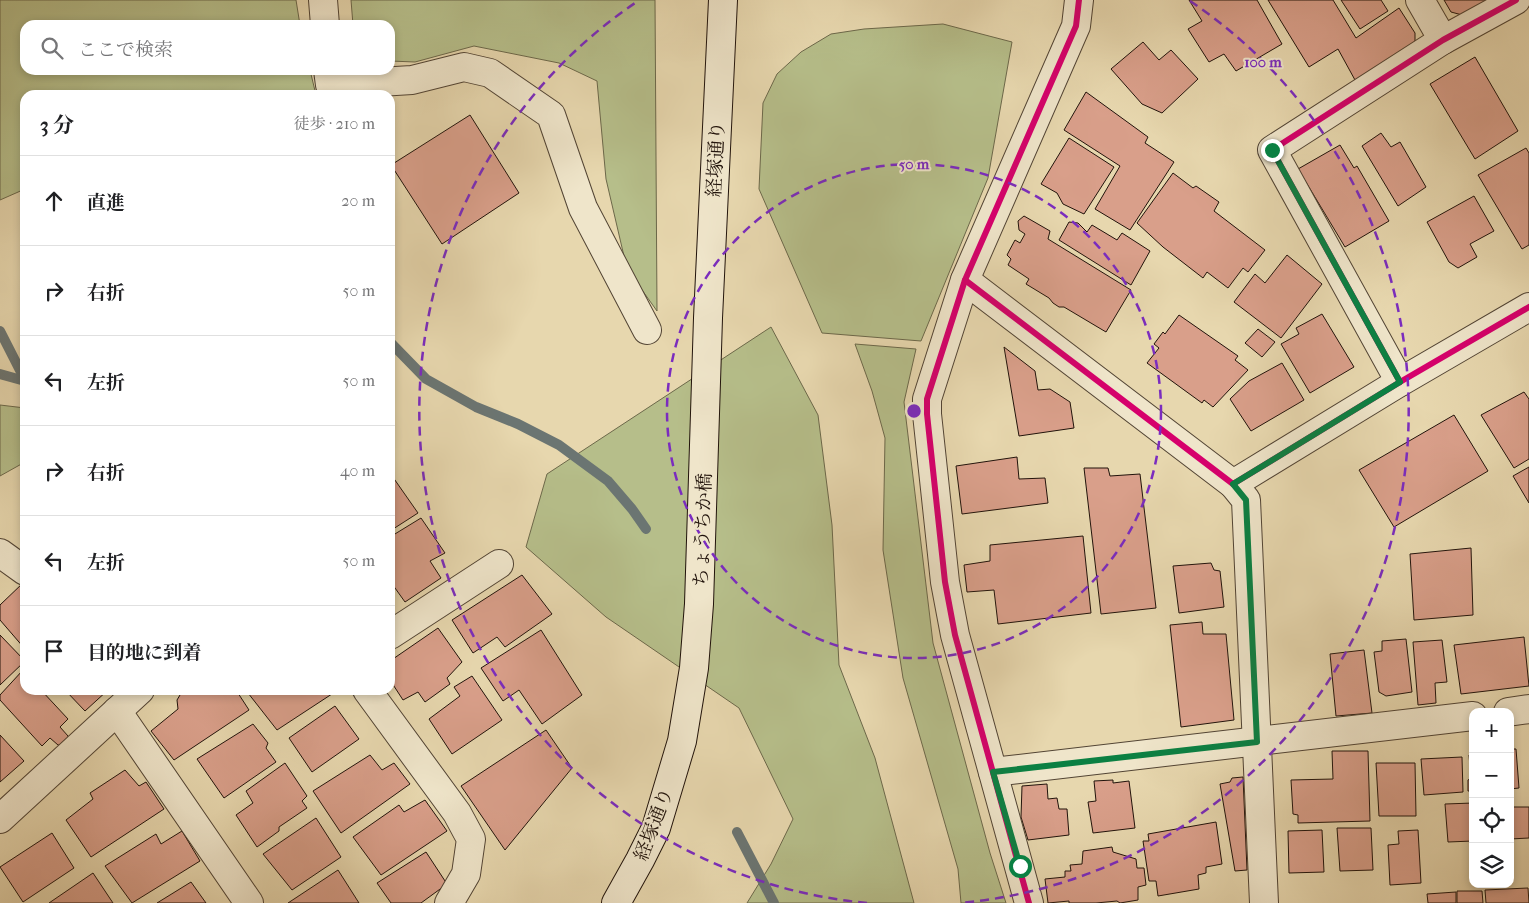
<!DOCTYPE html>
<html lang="ja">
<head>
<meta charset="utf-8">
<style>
	:root { --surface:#fff; --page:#f6f6f6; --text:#202124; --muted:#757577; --line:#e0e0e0 }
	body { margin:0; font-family:"IM FELL French Canon","Noto Serif JP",serif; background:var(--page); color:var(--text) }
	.controls { position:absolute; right:15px; bottom:15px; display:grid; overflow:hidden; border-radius:10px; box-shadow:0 2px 8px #0003 }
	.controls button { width:45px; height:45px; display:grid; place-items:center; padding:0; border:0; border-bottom:1px solid var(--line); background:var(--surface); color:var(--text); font:25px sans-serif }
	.stop { position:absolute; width:15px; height:15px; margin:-11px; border:4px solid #0b8043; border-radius:50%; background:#fff }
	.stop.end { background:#0b8043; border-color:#fff; box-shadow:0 1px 5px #0008 }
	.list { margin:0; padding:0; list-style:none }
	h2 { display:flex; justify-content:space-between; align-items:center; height:65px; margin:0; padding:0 20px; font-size:21px }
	h2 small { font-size:16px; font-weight:400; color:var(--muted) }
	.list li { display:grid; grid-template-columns:32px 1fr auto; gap:15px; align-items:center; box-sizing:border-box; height:90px; padding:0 20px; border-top:1px solid var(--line) }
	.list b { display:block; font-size:19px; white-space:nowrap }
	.list em { font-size:16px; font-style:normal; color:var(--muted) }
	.icon { flex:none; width:28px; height:28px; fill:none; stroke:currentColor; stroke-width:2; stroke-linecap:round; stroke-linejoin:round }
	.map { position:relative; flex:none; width:1529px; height:903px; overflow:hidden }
	.search { position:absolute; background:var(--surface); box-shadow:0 2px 8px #0003; left:20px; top:20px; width:375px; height:55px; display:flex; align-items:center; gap:12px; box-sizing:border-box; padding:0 18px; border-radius:15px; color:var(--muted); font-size:19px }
	.panel { position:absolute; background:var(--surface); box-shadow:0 2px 8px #0003; left:20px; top:90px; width:375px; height:605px; border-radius:15px }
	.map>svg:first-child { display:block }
	.green { fill:#b6be8a; stroke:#6c684a }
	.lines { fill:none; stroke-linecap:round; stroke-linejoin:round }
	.stream { stroke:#6b7572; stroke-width:10 }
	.building { fill:#d99f8a; stroke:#21130b }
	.minor-casing { stroke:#524434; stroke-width:30 }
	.tertiary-casing { stroke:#524434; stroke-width:30 }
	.secondary-casing { stroke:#21130b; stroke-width:30 }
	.minor { stroke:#efe5ca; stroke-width:28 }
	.tertiary { stroke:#efe5ca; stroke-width:28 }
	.secondary { stroke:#efe5ca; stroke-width:28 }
	.cycleway-casing { stroke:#efe5ca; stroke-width:9 }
	.cycleway { stroke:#d6006c; stroke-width:6 }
	.route { stroke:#0b8043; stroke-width:6 }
	.ring { fill:none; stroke:#7b2cbf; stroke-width:2.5; stroke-dasharray:9 6 }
	.labels { text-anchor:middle; stroke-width:4; stroke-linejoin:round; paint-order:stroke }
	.street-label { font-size:19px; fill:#21130b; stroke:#efe5ca }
	.centre { fill:#7b2cbf; stroke:#efe5ca; stroke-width:2.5 }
	.ring-label { font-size:15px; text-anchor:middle; font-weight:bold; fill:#7b2cbf; stroke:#efe5ca; stroke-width:4; stroke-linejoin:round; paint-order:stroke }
</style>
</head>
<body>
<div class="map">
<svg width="1529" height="903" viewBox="0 0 1529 903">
	<rect width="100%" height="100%" fill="#e7d7ae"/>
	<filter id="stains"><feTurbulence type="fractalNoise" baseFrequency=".004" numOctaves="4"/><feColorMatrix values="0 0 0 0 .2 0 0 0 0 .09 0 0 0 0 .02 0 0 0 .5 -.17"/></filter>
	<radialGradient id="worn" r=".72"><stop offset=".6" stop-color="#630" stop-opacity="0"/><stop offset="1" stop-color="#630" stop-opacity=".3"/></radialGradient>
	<g class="green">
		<polygon points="0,0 296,0 300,25 25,25 25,70 310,70 316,95 25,95 25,189 0,200"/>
		<polygon points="351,0 655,0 657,311 627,269 606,179 597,81 559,63 474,46 415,62 390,61 390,25 353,25"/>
		<polygon points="943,24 1012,42 988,178 921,341 822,333 759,189 763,103 777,74 801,52 831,34 864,29"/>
		<polygon points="771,327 818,415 832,525 839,665 875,758 914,903 747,903 771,864 793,819 739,708 606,617 526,547 547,474"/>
		<polygon points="855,344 916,349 904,402 933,643 990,853 1006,903 961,903 958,869 903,678 883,550 885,438 872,391"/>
		<polygon points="0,405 25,408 25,462 0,476"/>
	</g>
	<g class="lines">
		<g class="stream">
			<polyline points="0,331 25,380"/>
			<polyline points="390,342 426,379 476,407 518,424 559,445 608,481 632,509 646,529"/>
			<polyline points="0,374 25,381"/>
			<polyline points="737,832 774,903"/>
		</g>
	</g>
	<g class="building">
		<polygon points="1189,0 1257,0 1282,44 1236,71 1224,54 1209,62 1188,29 1202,21"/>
		<polygon points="1268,0 1333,0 1356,38 1399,8 1415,33 1415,45 1355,80 1338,49 1309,67"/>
		<polygon points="1341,0 1381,0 1388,11 1360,29"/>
		<polygon points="1444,0 1493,0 1466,16 1451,12"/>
		<polygon points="1143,42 1159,60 1171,50 1198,79 1162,113 1142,104 1111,69"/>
		<polygon points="1475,57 1518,131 1475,159 1430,84"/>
		<polygon points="1086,92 1148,137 1145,143 1174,162 1130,230 1095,209 1120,166 1064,130"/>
		<polygon points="470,115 519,193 442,244 391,165"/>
		<polygon points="1381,133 1391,147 1400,142 1426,187 1398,206 1362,146"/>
		<polygon points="1069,138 1114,167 1084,214 1063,204 1057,193 1041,184"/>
		<polygon points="1340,145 1354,168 1357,166 1389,221 1345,247 1298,169"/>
		<polygon points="1526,148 1529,153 1529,245 1522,249 1478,175"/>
		<polygon points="1173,173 1193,188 1196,186 1219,202 1214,211 1265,250 1248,272 1243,268 1228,288 1207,272 1203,278 1163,247 1137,223"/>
		<polygon points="1474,196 1494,231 1470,244 1477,257 1458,268 1449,262 1427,222"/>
		<polygon points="1024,216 1050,231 1048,239 1131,290 1106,332 1064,307 1059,307 1053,303 1049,298 1026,284 1029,279 1008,265 1011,259 1007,255 1015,240 1020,243 1025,234 1019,230 1018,221"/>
		<polygon points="1069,222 1078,223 1087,232 1092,225 1117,240 1122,233 1150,251 1131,285 1059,240"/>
		<polygon points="1287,255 1322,284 1281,338 1234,302 1255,274 1265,283"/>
		<polygon points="1322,314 1354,367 1310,393 1281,344 1299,334 1296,328"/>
		<polygon points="1179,315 1238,356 1235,360 1248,370 1213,407 1204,400 1202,403 1147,363 1159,348 1154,344 1163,332 1165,334"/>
		<polygon points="1258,329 1275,342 1262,357 1245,343"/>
		<polygon points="1004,347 1035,371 1038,390 1050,389 1070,402 1074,428 1019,436"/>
		<polygon points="1282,363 1304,400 1251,431 1230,399 1249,381"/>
		<polygon points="1524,392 1529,399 1529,459 1514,468 1481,415"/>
		<polygon points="1454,415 1488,471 1394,527 1359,470"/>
		<polygon points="1017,457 1019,479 1045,478 1048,503 962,514 956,466"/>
		<polygon points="1529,467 1529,503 1513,476"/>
		<polygon points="1084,468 1108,468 1110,476 1140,474 1156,608 1101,614"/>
		<polygon points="390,473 418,513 390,531"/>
		<polygon points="421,518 445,553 430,561 441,578 405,602 390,581 390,537"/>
		<polygon points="1083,536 1091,613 998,624 994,590 967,592 964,565 990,561 990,545"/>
		<polygon points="1471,548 1473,615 1414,620 1410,554"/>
		<polygon points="1211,563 1214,570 1220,571 1224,607 1179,613 1173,566"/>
		<polygon points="522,575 552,614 505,647 497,637 473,653 452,620"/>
		<polygon points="24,582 25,583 25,649 0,620 0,605"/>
		<polygon points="1202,622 1203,634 1226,634 1234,720 1181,727 1170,625"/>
		<polygon points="438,628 462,662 447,678 450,684 425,702 418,692 403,700 390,680 390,661"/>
		<polygon points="541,630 582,695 542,724 519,690 503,701 481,668"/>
		<polygon points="0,635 25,661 0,685"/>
		<polygon points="1524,637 1529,686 1461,694 1454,645"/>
		<polygon points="1406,639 1412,692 1386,696 1379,692 1374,652 1382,651 1382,641"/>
		<polygon points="1442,640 1447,682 1435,683 1436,703 1418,705 1413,642"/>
		<polygon points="1364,650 1372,713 1336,716 1330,654"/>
		<polygon points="23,670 25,673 25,690 41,690 68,719 60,727 68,736 69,743 64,746 58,745 50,738 42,746 0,700 0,695"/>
		<polygon points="472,676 502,720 452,754 429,719 460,696 454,687"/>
		<polygon points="65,690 108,690 85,711"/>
		<polygon points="183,690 236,690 249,710 174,760 151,731 178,709 177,700"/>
		<polygon points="251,690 338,690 277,730 248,693"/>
		<polygon points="335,706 359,739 312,772 289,738"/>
		<polygon points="253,724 268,743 266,748 276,762 224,798 197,759"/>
		<polygon points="546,730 572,768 505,850 461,786"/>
		<polygon points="0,735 24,761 0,782"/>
		<polygon points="1510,749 1516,749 1519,788 1510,789"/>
		<polygon points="1332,751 1368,751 1370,821 1298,823 1298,815 1293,814 1291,780 1333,779"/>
		<polygon points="370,755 382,770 394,763 410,784 341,833 313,791"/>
		<polygon points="1469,755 1473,755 1473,791 1468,791 1468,780 1471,778"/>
		<polygon points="1462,757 1463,792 1424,795 1421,759"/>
		<polygon points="285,763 307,796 302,801 307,808 279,827 279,831 257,847 236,815 253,803 246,791"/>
		<polygon points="1376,763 1415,763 1416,816 1379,816"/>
		<polygon points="125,770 139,786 146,782 164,809 91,857 66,820 93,799 90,793"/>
		<polygon points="1243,777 1247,870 1235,871 1220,784 1230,782 1232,778"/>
		<polygon points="1113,780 1113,783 1129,781 1135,828 1093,833 1088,802 1096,801 1094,781"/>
		<polygon points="1047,784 1048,799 1057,798 1059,809 1067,809 1069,835 1028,840 1021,817 1022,786"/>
		<polygon points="425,800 447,831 381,875 353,837 399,805 404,812"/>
		<polygon points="1473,803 1473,841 1448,842 1445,804"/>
		<polygon points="1510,807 1529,807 1529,838 1510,839"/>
		<polygon points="316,818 341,857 292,890 263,854"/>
		<polygon points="1216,822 1222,864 1206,867 1206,873 1198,875 1199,889 1158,896 1156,881 1149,881 1143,841 1149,841 1148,834"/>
		<polygon points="1337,828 1371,828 1373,870 1340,871"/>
		<polygon points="1322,830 1324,872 1289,873 1288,831"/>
		<polygon points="1418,830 1421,883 1390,885 1388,845 1399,844 1398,831"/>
		<polygon points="182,831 200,861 132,903 105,866 156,834 161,844"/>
		<polygon points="52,833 74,868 23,902 0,867"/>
		<polygon points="1112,847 1113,852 1136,859 1137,868 1144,868 1146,885 1138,887 1138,900 1120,903 1117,901 1096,903 1069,903 1069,901 1048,903 1045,879 1065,877 1065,871 1071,871 1070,865 1082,864 1083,851"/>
		<polygon points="426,852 447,884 421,903 391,903 377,883"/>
		<polygon points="338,870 359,903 288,903"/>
		<polygon points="93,873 113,903 49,903"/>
		<polygon points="191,882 206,903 157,903"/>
		<polygon points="1528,888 1529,903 1486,903 1485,890"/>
		<polygon points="1457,891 1482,891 1483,903 1457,903"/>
		<polygon points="1456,892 1456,903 1428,903 1427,894"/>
	</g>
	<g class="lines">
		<g class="minor-casing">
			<g id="minor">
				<polyline points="323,0 325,25"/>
				<polyline points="1420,0 1443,40"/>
				<polyline points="328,70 330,85 412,80 464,67 490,73 551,115 583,208 647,330"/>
				<polyline points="1400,382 1272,150 1443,40 1516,0"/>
				<polyline points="1233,484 1246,500 1264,903"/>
				<polyline points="0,553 25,571"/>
				<polyline points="390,635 499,564"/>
				<polyline points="367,690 457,813 471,839 466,874 449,903"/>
				<polyline points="117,711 249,903"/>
				<polyline points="1508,712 1529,709"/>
				<polyline points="993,772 1473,716"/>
				<polyline points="0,819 140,690"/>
				<polyline points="1029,903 955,635 945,582 927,414 927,399 965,280 1076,26 1079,0"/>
			</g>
		</g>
		<g class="tertiary-casing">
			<polyline id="tertiary" points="965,280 1233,484 1400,382 1529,307"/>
		</g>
		<g class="secondary-casing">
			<polyline id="secondary" points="616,903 640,860 656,828 682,741 694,668 699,604 708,318 723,0"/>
		</g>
		<use href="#minor" class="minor"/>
		<use href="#tertiary" class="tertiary"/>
		<use href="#secondary" class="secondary"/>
		<g class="cycleway-casing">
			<g id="cycleway">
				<polyline points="965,280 1233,484 1400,382 1529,307"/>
				<polyline points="1400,382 1272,150 1443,40 1516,0"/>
				<polyline points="1029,903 955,635 945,582 927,414 927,399 965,280 1076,26 1079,0"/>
			</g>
		</g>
		<use href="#cycleway" class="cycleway"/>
	</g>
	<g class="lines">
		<polyline class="route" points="1020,866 993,772 1257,742 1246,500 1233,484 1400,382 1272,150"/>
	</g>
	<g class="ring">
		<circle cx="914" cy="411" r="247"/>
		<path d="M867 903A494 494 0 0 1 638 1M1190 1A494 494 0 0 1 961 903"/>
	</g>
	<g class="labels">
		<g class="street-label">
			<text transform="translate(715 159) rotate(-87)" y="7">経塚通り</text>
			<text transform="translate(702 530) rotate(-88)" y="7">ちょうちか橋</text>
			<text transform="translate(653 824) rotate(-69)" y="7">経塚通り</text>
		</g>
	</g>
	<circle cx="914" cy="411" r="8" class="centre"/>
	<g class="ring-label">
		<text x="1263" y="67">100 m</text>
		<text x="914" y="169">50 m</text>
	</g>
	<rect width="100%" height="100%" filter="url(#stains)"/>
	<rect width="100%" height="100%" fill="url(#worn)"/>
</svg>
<div class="controls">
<button>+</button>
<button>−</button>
<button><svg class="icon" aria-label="locate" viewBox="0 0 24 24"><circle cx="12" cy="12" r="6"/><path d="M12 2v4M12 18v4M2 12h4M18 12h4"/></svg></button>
<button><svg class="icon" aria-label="layers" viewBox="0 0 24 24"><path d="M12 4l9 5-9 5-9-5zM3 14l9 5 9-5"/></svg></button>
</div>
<div class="stop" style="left:1020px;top:866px"></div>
<div class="stop end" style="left:1272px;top:150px"></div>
<div class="search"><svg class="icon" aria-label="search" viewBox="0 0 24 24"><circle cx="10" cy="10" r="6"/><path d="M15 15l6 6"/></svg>ここで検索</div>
<section class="panel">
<h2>3 分<small>徒歩 · 210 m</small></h2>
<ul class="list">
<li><svg class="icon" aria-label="ahead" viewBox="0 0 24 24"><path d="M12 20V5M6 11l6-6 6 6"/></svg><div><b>直進</b></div><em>20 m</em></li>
<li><svg class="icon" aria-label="right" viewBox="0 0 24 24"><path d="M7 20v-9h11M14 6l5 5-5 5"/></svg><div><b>右折</b></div><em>50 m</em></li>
<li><svg class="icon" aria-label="left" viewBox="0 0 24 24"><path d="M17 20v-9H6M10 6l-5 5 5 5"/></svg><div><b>左折</b></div><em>50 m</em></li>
<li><svg class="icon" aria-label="right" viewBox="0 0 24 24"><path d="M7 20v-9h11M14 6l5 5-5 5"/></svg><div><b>右折</b></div><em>40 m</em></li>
<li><svg class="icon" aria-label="left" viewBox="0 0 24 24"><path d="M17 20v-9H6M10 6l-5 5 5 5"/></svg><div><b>左折</b></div><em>50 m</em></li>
<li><svg class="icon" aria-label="arrive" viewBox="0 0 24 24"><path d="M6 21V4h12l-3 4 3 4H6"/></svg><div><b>目的地に到着</b></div></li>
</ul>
</section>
</div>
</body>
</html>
